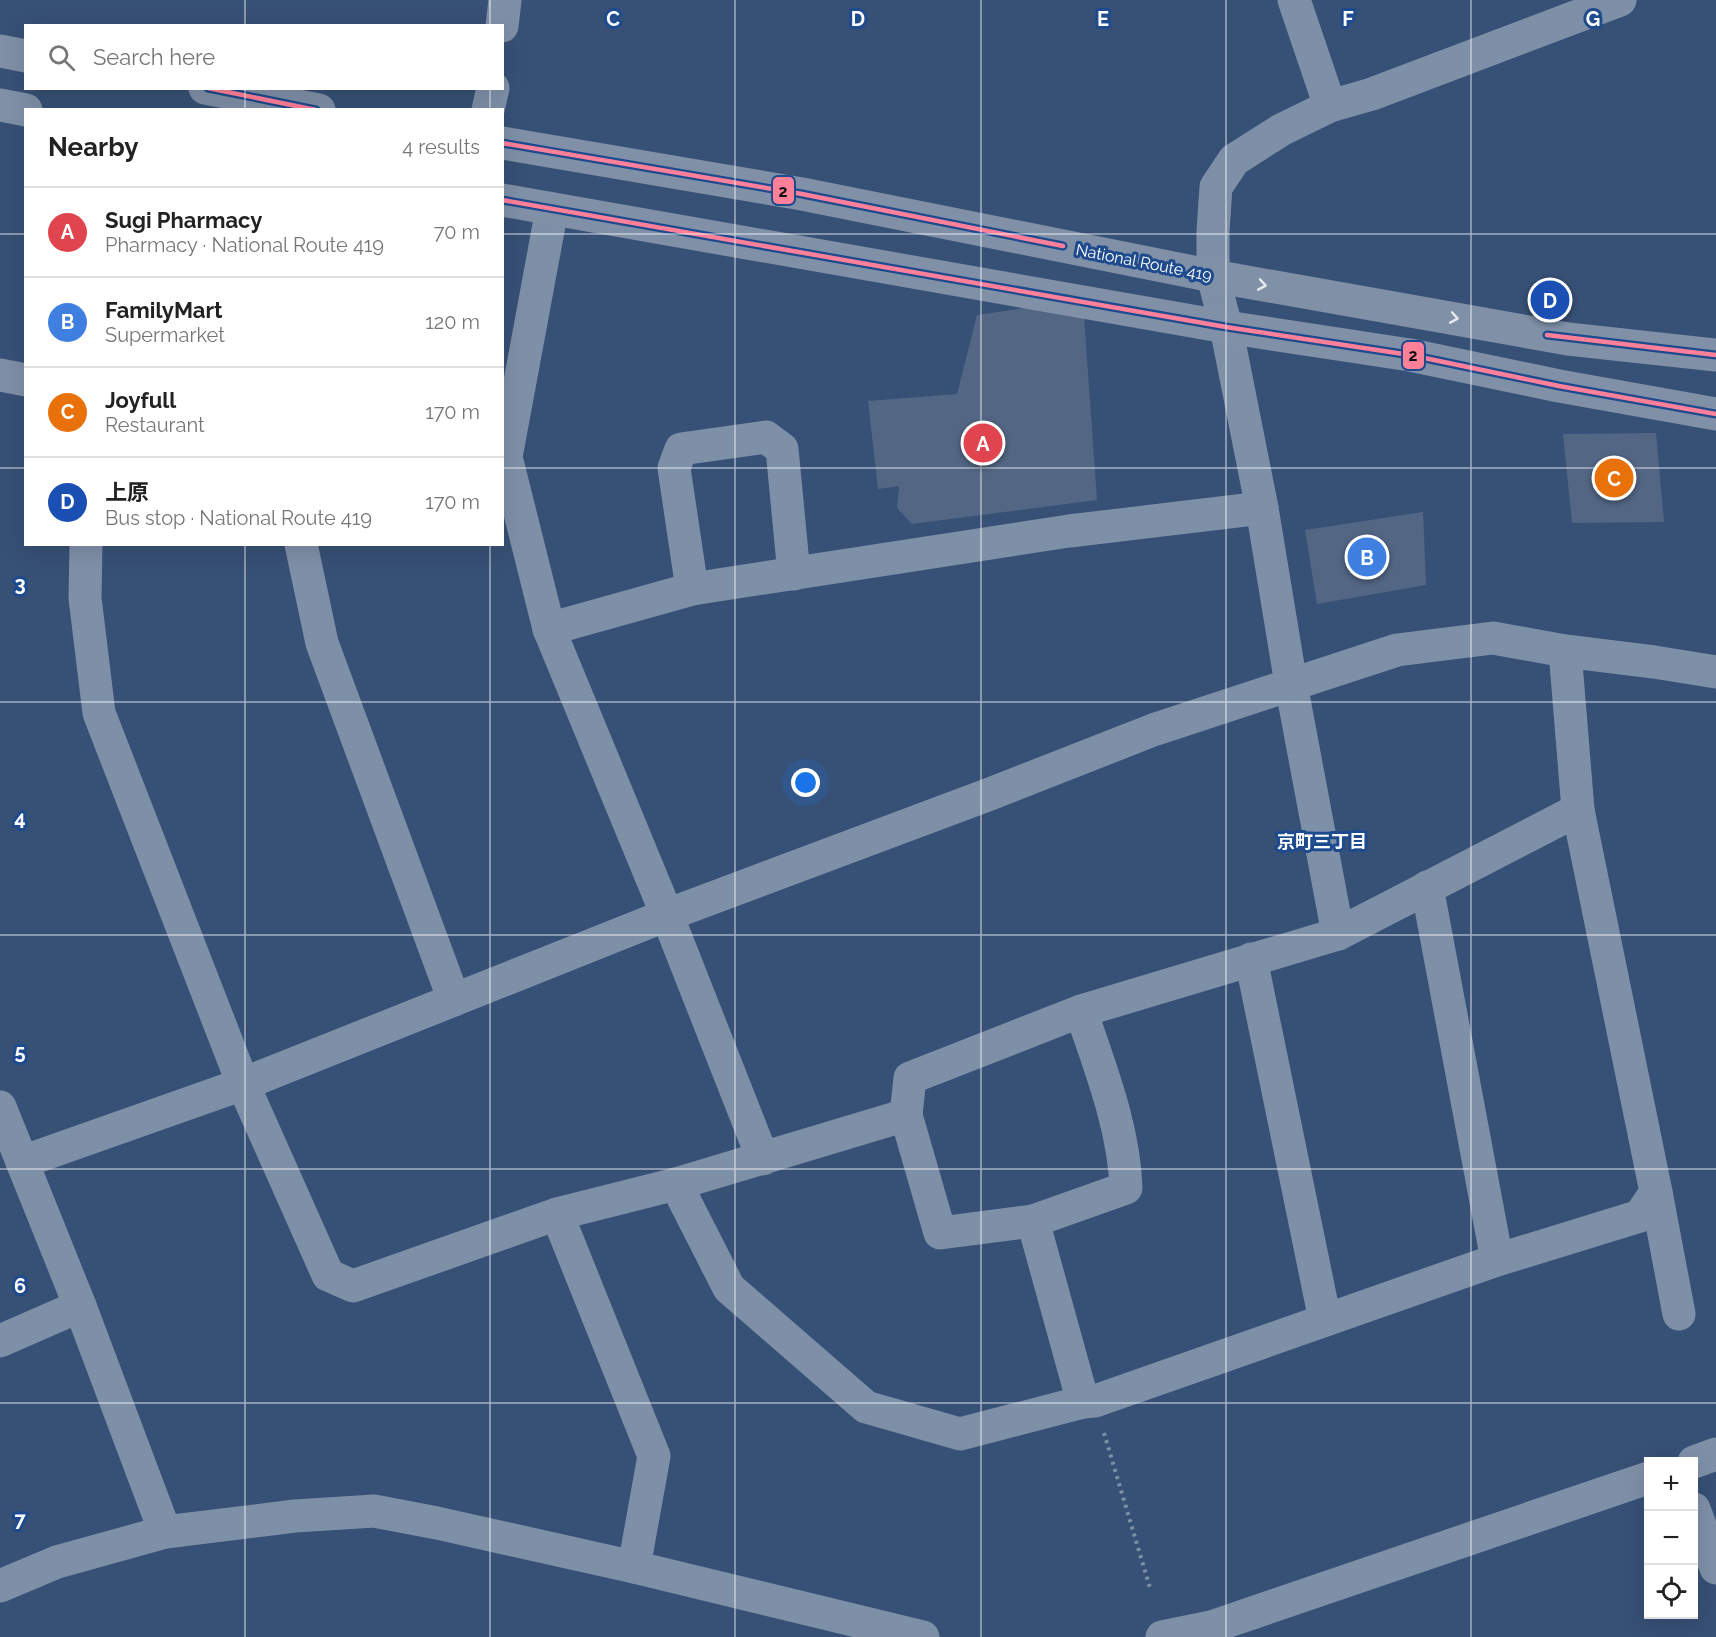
<!DOCTYPE html>
<html lang="en">
<head>
<meta charset="utf-8">
<style>
	:root { --surface:#fff; --page:#f2f2f2; --text:#222; --muted:#767676; --line:#e0e0e0; --accent:#7c3aed }
	body { margin:0; font-family:Raleway,"Noto Sans JP",sans-serif; background:var(--page); color:var(--text) }
	.controls { position:absolute; right:18px; bottom:18px; display:grid; overflow:hidden; border-radius:0px; box-shadow:0 6px 24px #0002 }
	.controls button { width:54px; height:54px; display:grid; place-items:center; padding:0; border:0; border-bottom:2px solid var(--line); background:var(--surface); color:var(--text); font:30px sans-serif }
	.you { position:absolute; left:806px; top:783px; width:21px; height:21px; margin:-15px; border:4px solid #fff; border-radius:50%; background:#1a73e8; box-shadow:0 0 0 9px #1a73e833 }
	.badge { display:grid; place-items:center; width:39px; height:39px; border-radius:50%; background:var(--accent); color:#fff; font-size:20px; font-weight:700 }
	.pin { position:absolute; translate:-50% -50%; border:3px solid #fff; box-shadow:0 2px 6px #0006 }
	.list { margin:0; padding:0; list-style:none }
	h2 { display:flex; justify-content:space-between; align-items:center; height:78px; margin:0; padding:0 24px; font-size:26px }
	h2 small { font-size:20px; font-weight:400; color:var(--muted) }
	.list li { display:grid; grid-template-columns:39px 1fr auto; gap:18px; align-items:center; box-sizing:border-box; height:90px; padding:0 24px; border-top:2px solid var(--line) }
	.list b { display:block; font-size:22px; white-space:nowrap }
	.list p { margin:0; font-size:20px; white-space:nowrap; color:var(--muted) }
	.list em { font-size:20px; font-style:normal; color:var(--muted) }
	.icon { flex:none; width:33px; height:33px; fill:none; stroke:currentColor; stroke-width:2; stroke-linecap:round; stroke-linejoin:round }
	.map { position:relative; flex:none; width:1716px; height:1637px; overflow:hidden }
	.search { position:absolute; background:var(--surface); box-shadow:0 6px 24px #0002; left:24px; top:24px; width:480px; height:66px; display:flex; align-items:center; gap:15px; box-sizing:border-box; padding:0 21px; border-radius:0px; color:var(--muted); font-size:22px }
	.panel { position:absolute; background:var(--surface); box-shadow:0 6px 24px #0002; left:24px; top:108px; width:480px; height:438px; border-radius:0px }
	.map>svg:first-child { display:block }
	.building { fill:#536785 }
	.lines { fill:none; stroke-linecap:round; stroke-linejoin:round }
	.path { stroke:#7e90a8; stroke-width:4; stroke-dasharray:3 4.5; stroke-linecap:butt }
	.minor { stroke:#7e90a8; stroke-width:33 }
	.highway { stroke:#7f90a7; stroke-width:33 }
	.bus-1-casing { stroke:#1e4a8e; stroke-width:9 }
	.bus-1 { stroke:#ff8098; stroke-width:4.5 }
	.oneway { stroke:#e5e9ed }
	.grid { fill:none; stroke:#fff; stroke-width:1.5; stroke-opacity:0.55 }
	.labels { text-anchor:middle; stroke-width:6; stroke-linejoin:round; paint-order:stroke }
	.street-label { font-size:16px; fill:#fff; stroke:#1e4a8e }
	.neighbourhood-label { font-size:18px; font-weight:bold; fill:#fff; stroke:#1e4a8e }
	.grid-label { font-size:20px; text-anchor:middle; font-weight:bold; fill:#fff; stroke:#1e4a8e; stroke-width:6; stroke-linejoin:round; paint-order:stroke }
	.line-badge { stroke:#1e4a8e; stroke-width:2 }
	.pale-badge-label { font-size:16px; text-anchor:middle; font-weight:bold; fill:#111 }
</style>
</head>
<body>
<div class="map">
<svg width="1716" height="1637" viewBox="0 0 1716 1637">
	<rect width="100%" height="100%" fill="#375075"/>
	<g class="building">
		<polygon points="1052,304 1084,316 1097,500 912,524 897,508 899,486 878,489 868,401 957,394 977,315"/>
		<polygon points="1656,433 1664,522 1572,523 1563,434"/>
		<polygon points="1423,512 1426,585 1317,604 1305,530"/>
	</g>
	<g class="lines">
		<polyline class="path" points="1104,1433 1150,1588"/>
		<g class="minor">
			<polyline points="1294,0 1330,106"/>
			<polyline points="502,26 505,0"/>
			<polyline points="488,110 493,88"/>
			<polyline points="552,209 506,457 549,629 667,915 763,1159"/>
			<polyline points="0,375 26,380"/>
			<polyline points="86,544 85,598 99,713 243,1084 328,1275 353,1286 557,1214 676,1184 906,1115"/>
			<polyline points="301,544 322,643 454,1000"/>
			<polyline points="692,589 674,468 681,449 766,437 782,449 794,574"/>
			<polyline points="549,629 692,589 1069,531 1262,508"/>
			<polyline points="1427,887 1497,1260"/>
			<polyline points="1338,934 1291,684 1262,508 1226,327 1213,276 1213,231 1216,187 1234,160 1281,130 1330,106 1372,94 1620,0"/>
			<polyline points="1251,959 1325,1320"/>
			<path d="M1081 1011C1100 1068 1124 1127 1126 1188L1033 1221 940 1233 906 1115 910 1078 1081 1011 1338 934 1578 810"/>
			<polyline points="0,1107 80,1306 165,1532"/>
			<polyline points="22,1162 243,1084 667,915 990,794 1153,730 1397,650 1493,638 1565,651 1654,662 1716,672"/>
			<polyline points="676,1184 729,1288 866,1407 960,1434 1083,1402 1095,1401 1497,1260 1640,1216 1656,1192 1578,810 1565,651"/>
			<polyline points="1656,1192 1679,1314"/>
			<polyline points="557,1214 654,1456 634,1567"/>
			<polyline points="1033,1221 1083,1402"/>
			<polyline points="0,1341 80,1306"/>
			<polyline points="1694,1462 1716,1454"/>
			<polyline points="1694,1509 1716,1568"/>
			<polyline points="0,1586 57,1562 165,1532 295,1516 374,1511 437,1523 634,1567 923,1637"/>
			<polyline points="1162,1637 1211,1627 1648,1478"/>
		</g>
		<g class="highway">
			<polyline points="0,51 26,56"/>
			<polyline points="205,88 319,110"/>
			<polyline points="0,105 26,110"/>
			<polyline points="502,143 802,194 1213,276 1568,339 1716,355"/>
			<polyline points="502,200 1226,327 1410,355 1559,386 1716,414"/>
		</g>
		<g class="bus-1-casing">
			<g id="bus-1">
				<polyline points="208,88 316,110"/>
				<polyline points="502,143 802,194 1063,246"/>
				<polyline points="502,200 1226,327 1410,355 1559,386 1716,414"/>
				<polyline points="1547,335 1716,355"/>
			</g>
		</g>
		<use href="#bus-1" class="bus-1"/>
	</g>
	<defs><path id="oneway-chevron" d="M-2-3.5L2.5 0L-2 3.5" fill="none" stroke-width="1.6" stroke-linecap="round" stroke-linejoin="round" transform="scale(1.5)"/></defs>
	<g class="oneway">
		<use href="#oneway-chevron" transform="translate(1262 285) rotate(10)"/>
		<use href="#oneway-chevron" transform="translate(1454 318) rotate(10)"/>
	</g>
	<path class="grid" d="M245 0V26M490 0V26M735 0V1637M981 0V1637M1226 0V1637M1471 0V1637M245 88V110M490 88V110M0 234H26M502 234H1716M0 468H26M502 468H1716M245 544V1637M490 544V1637M0 702H1716M0 935H1716M0 1169H1716M0 1403H1716"/>
	<g class="labels">
		<g class="street-label">
			<text transform="translate(1144 262) rotate(11)" y="6">National Route 419</text>
		</g>
		<g class="neighbourhood-label">
			<text x="1322" y="848">京町三丁目</text>
		</g>
	</g>
	<g class="grid-label">
		<text x="613" y="26">C</text>
		<text x="858" y="26">D</text>
		<text x="1103" y="26">E</text>
		<text x="1348" y="26">F</text>
		<text x="1593" y="26">G</text>
		<text x="20" y="591">3</text>
		<text x="20" y="825">4</text>
		<text x="20" y="1059">5</text>
		<text x="20" y="1293">6</text>
		<text x="20" y="1527">7</text>
	</g>
	<g class="line-badge">
		<rect x="772" y="176" width="23" height="29" rx="6" fill="#ff8098"/>
		<rect x="1402" y="341" width="23" height="29" rx="6" fill="#ff8098"/>
	</g>
	<g class="pale-badge-label">
		<text x="783" y="197">2</text>
		<text x="1413" y="361">2</text>
	</g>
</svg>
<div class="controls">
<button>+</button>
<button>−</button>
<button><svg class="icon" aria-label="locate" viewBox="0 0 24 24"><circle cx="12" cy="12" r="6"/><path d="M12 2v4M12 18v4M2 12h4M18 12h4"/></svg></button>
</div>
<div class="you"></div>
<div class="pin badge" style="left:983px;top:443px;background:#e0444e">A</div>
<div class="pin badge" style="left:1367px;top:557px;background:#3f7fe0">B</div>
<div class="pin badge" style="left:1614px;top:478px;background:#e8710a">C</div>
<div class="pin badge" style="left:1550px;top:300px;background:#1a4fb4">D</div>
<div class="search"><svg class="icon" aria-label="search" viewBox="0 0 24 24"><circle cx="10" cy="10" r="6"/><path d="M15 15l6 6"/></svg>Search here</div>
<section class="panel">
<h2>Nearby<small>4 results</small></h2>
<ul class="list">
<li><span class="badge" style="background:#e0444e">A</span><div><b>Sugi Pharmacy</b><p>Pharmacy · National Route 419</p></div><em>70 m</em></li>
<li><span class="badge" style="background:#3f7fe0">B</span><div><b>FamilyMart</b><p>Supermarket</p></div><em>120 m</em></li>
<li><span class="badge" style="background:#e8710a">C</span><div><b>Joyfull</b><p>Restaurant</p></div><em>170 m</em></li>
<li><span class="badge" style="background:#1a4fb4">D</span><div><b>上原</b><p>Bus stop · National Route 419</p></div><em>170 m</em></li>
</ul>
</section>
</div>
</body>
</html>
